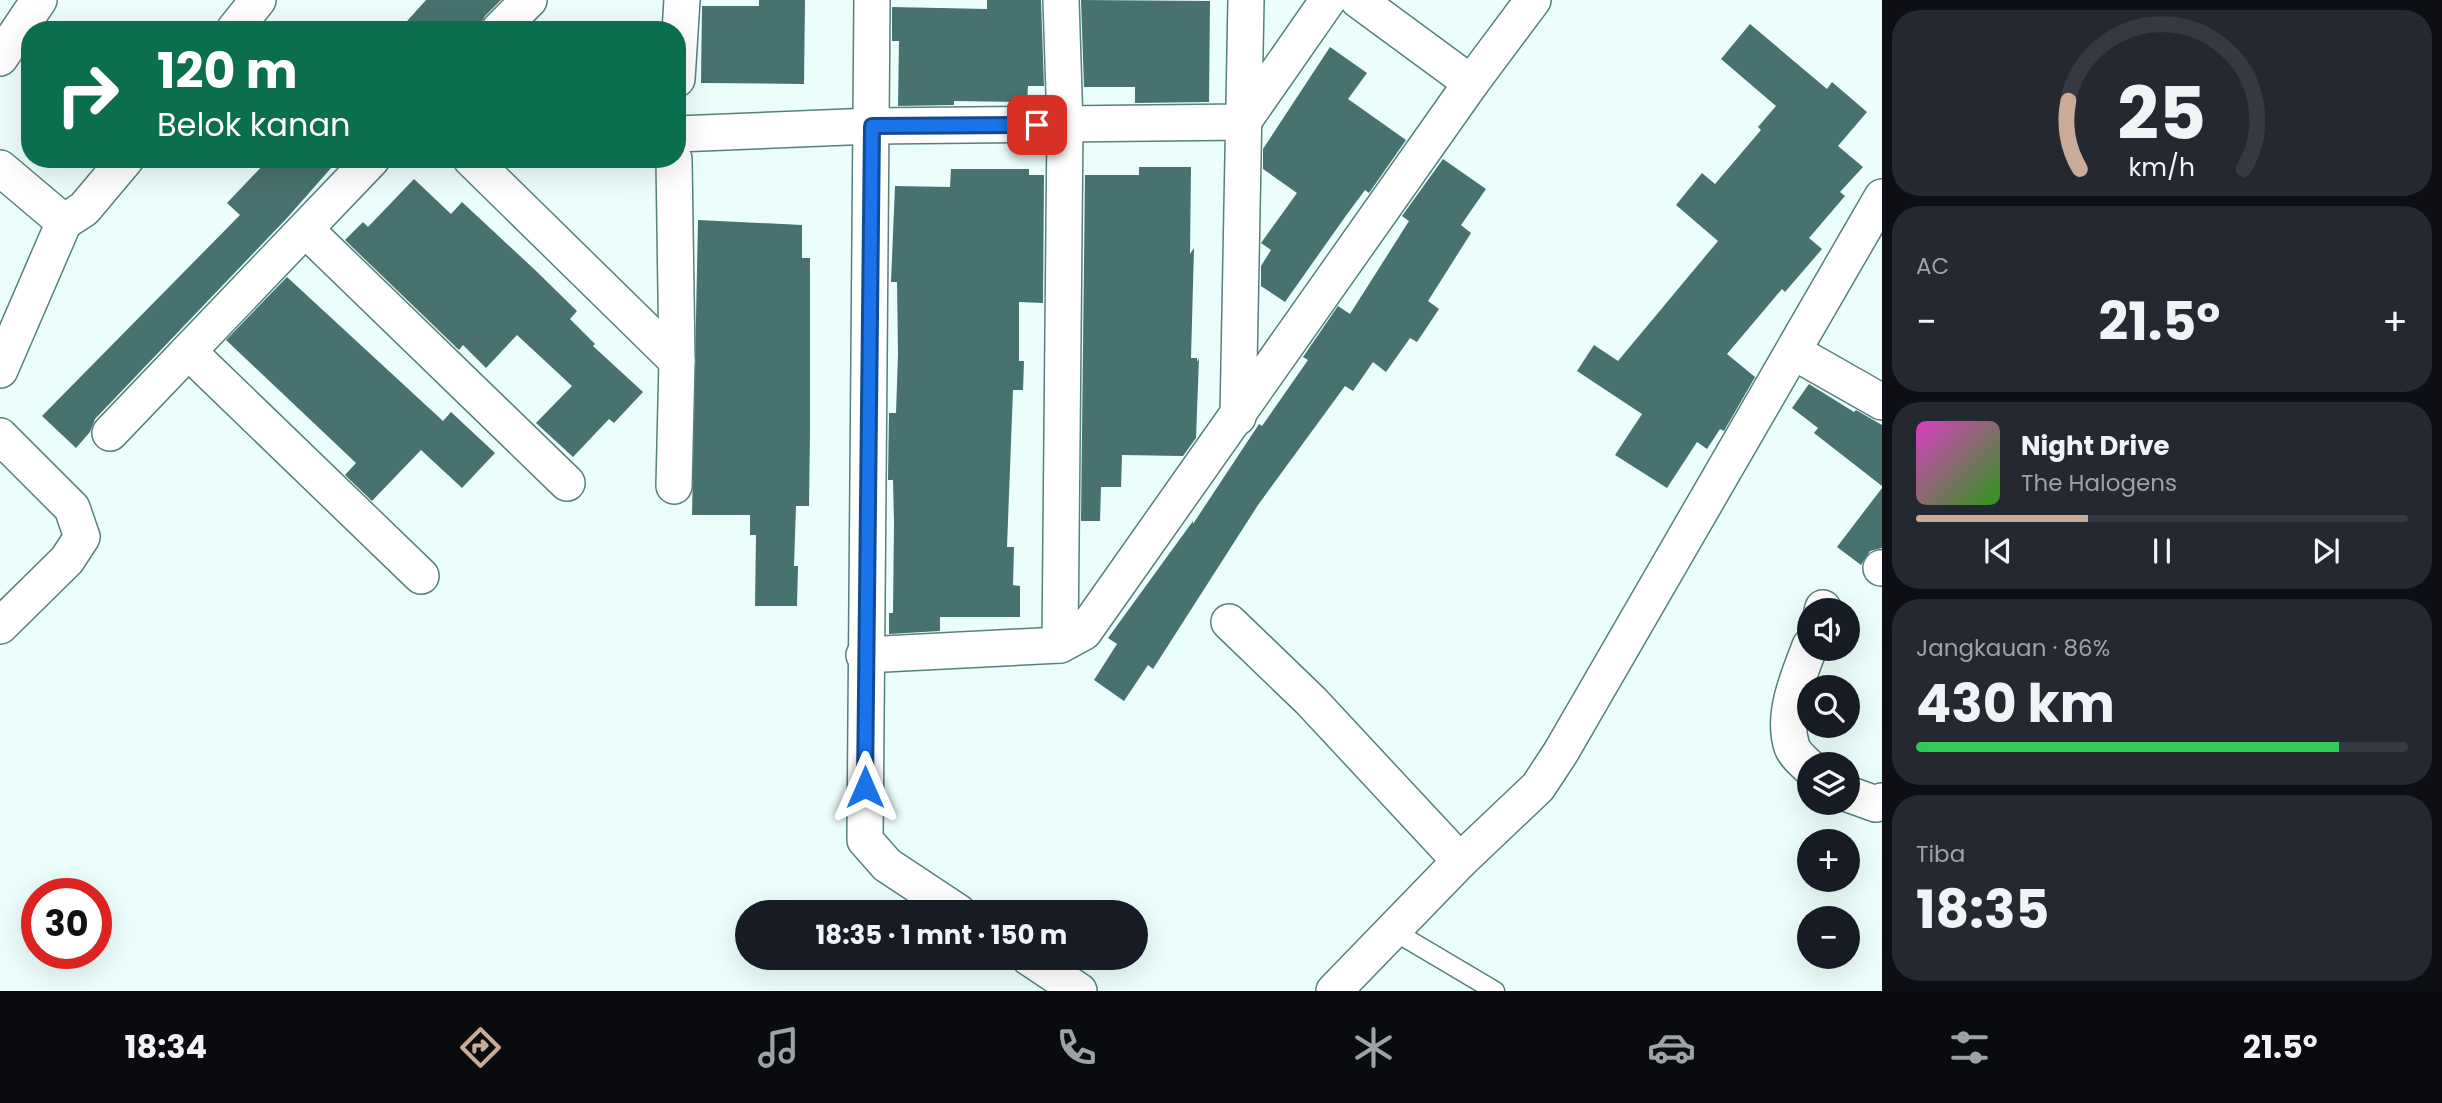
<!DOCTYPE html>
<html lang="id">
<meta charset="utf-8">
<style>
:root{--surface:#171b24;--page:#242831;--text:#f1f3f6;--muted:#9ea1a6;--line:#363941;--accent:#c9ab98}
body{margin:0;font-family:Poppins,sans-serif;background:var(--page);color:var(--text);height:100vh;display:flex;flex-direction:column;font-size:26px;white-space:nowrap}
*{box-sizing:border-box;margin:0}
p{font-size:23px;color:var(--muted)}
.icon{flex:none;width:38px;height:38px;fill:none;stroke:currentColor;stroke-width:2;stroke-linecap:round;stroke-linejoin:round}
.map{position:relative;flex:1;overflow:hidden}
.sheet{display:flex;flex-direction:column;gap:10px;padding:10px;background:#0d0f14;width:560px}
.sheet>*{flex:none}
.guide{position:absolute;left:21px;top:21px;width:665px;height:147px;border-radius:28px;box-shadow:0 7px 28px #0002;background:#0b6e4f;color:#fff;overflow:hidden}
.controls{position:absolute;left:1797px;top:598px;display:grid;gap:14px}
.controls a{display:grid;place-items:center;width:63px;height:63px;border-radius:50%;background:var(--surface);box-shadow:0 7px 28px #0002;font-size:35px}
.speed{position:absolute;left:21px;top:878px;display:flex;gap:14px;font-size:35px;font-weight:700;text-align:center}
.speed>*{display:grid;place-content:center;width:91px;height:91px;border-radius:50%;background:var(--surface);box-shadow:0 7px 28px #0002;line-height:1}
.speed .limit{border:10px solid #d22;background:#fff;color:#111}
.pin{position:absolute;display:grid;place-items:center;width:60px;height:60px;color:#fff;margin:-30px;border-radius:14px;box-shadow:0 4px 10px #0006}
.me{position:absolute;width:77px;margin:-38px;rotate:0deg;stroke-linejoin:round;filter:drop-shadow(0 0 5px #0008)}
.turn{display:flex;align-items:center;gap:24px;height:147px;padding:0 21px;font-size:32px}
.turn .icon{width:91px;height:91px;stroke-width:2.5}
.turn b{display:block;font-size:49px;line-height:60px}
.big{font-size:52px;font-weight:700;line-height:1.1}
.sheet .card{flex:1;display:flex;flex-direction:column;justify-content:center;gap:10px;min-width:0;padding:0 24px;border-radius:28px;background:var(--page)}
.sheet .dial{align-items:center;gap:0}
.dial svg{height:182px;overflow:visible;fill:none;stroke:var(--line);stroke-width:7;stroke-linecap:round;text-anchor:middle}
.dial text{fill:var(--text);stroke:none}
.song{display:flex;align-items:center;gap:21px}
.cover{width:84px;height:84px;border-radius:10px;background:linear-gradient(135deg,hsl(310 70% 55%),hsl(110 70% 35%))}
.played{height:7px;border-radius:4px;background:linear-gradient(90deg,var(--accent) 35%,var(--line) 35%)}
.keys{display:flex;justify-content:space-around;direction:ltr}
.heat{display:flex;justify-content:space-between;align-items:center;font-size:38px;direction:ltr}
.charge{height:10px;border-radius:5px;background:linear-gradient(90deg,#34c759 86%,var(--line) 0)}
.trip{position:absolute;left:735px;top:900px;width:413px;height:70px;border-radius:35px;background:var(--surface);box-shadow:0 7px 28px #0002;font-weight:700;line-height:70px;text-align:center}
.tabs{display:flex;height:112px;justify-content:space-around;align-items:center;background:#090b0e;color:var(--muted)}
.tabs .icon{width:49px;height:49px}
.tabs .current{color:var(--accent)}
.tabs b{font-size:32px;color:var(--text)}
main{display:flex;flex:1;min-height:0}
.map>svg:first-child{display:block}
</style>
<main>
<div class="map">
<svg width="1882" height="991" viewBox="0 0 1882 991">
<rect width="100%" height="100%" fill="#ecfefc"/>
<g fill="#48726f">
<polygon points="426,0 501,0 485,16 477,30 399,30"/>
<polygon points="759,0 805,0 804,84 701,83 702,6 759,6"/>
<polygon points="987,0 1041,0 1044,86 1028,86 1027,102 954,101 954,105 898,106 899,41 892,41 892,7 987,9"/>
<polygon points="1081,0 1210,1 1209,102 1135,103 1135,87 1084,87"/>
<polygon points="1750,24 1827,89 1832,82 1867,112 1838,146 1863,167 1840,192 1845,196 1809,238 1822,249 1785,292 1782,289 1727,354 1755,377 1724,431 1720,429 1707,449 1697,442 1667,488 1615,455 1642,414 1577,371 1594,345 1618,361 1718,241 1676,205 1702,173 1715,184 1761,130 1758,127 1776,106 1721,59"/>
<polygon points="1330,47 1367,73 1348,99 1406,140 1369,193 1365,190 1345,217 1285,302 1261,286 1261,266 1271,250 1261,243 1297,193 1263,169 1263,149"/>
<polygon points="269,159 339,159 287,218 95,419 90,432 76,448 42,416 240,215 227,203"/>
<polygon points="1443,159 1486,189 1461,225 1471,233 1428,301 1439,309 1417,342 1410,338 1386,372 1373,362 1353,391 1345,386 1258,505 1153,669 1148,665 1124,701 1094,680 1117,644 1108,638 1193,521 1193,524 1259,424 1262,426 1308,360 1303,357 1338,306 1350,314 1409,221 1402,216"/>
<polygon points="1139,167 1191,167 1190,254 1194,248 1191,358 1197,358 1197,362 1199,358 1196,438 1183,456 1122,455 1121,487 1101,487 1100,521 1081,521 1085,175 1139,175"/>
<polygon points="951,169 1029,169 1029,175 1044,175 1043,303 1019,302 1019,361 1024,361 1023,390 1013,390 1007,547 1014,547 1013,585 1020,586 1020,617 940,617 940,631 889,634 889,613 893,613 894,522 893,480 888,480 889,413 896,413 898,354 897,282 891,282 895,186 950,187"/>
<polygon points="414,179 451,214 462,202 534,269 577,311 570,319 595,344 593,346 643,392 614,423 609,419 573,457 536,423 572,386 517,335 486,368 463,345 459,350 345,240 363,222 368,227"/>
<polygon points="698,220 802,225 802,258 810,258 810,431 809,506 796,506 794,566 798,566 797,606 755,606 756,535 750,535 750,515 692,515"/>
<polygon points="287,277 443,421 451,412 495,453 462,488 421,450 372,501 345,475 356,463 226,340"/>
<polygon points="1809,384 1854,412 1856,410 1882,425 1882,486 1814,433 1818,428 1792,408"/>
<polygon points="1882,488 1882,548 1870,551 1861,565 1837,547"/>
</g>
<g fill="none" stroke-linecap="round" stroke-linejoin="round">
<defs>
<polyline id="service" points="1392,930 1495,991"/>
<g id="minor">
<polyline points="872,0 865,840 887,865 958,912"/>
<polyline points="1358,0 1471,83"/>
<polyline points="234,30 258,0"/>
<polyline points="499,30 529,0"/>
<polyline points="0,58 39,0"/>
<polyline points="677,79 682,0"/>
<polyline points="677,134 872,126 1243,122 1328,0"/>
<polyline points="471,159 677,361"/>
<polyline points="674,159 677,361 674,486"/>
<polyline points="0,168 64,222 0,370"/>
<polyline points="64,222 84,209 126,159"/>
<polyline points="307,231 567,483"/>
<polyline points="189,352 421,576"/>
<polyline points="1794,352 1882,402"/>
<polyline points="1238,417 1246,0"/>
<polyline points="110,433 372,159"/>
<polyline points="0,436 72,508 82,537 67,560 0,626"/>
<polyline points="1881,568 1882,568"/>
<polyline points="1822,611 1823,608"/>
<polyline points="1229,622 1311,701 1460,861"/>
<polyline points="1060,645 1065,125 1061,0"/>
<path d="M1810 646C1799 675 1781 715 1792 747 1795 755 1804 762 1810 768"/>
<polyline points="864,655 1060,645 1084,632 1471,83 1533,0"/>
<polyline points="1848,794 1876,804 1882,801"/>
<polyline points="1028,957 1079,991"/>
<polyline points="1334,991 1460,861 1538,787 1561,752 1882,197"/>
</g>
</defs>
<use href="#service" stroke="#55807c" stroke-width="21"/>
<use href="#minor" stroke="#55807c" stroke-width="38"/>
<use href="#service" stroke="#fff" stroke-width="18"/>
<use href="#minor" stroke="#fff" stroke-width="35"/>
</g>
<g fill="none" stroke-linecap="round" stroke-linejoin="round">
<defs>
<polyline id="route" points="865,787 872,126 1037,125"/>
</defs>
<use href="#route" stroke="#114b97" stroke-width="18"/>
<use href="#route" stroke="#1a73e8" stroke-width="12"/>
</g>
</svg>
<div class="controls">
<a><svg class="icon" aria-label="sound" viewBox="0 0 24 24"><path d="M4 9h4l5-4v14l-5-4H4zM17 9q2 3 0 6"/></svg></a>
<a><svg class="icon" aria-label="search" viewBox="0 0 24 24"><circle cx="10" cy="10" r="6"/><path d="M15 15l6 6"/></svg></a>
<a><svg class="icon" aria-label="layers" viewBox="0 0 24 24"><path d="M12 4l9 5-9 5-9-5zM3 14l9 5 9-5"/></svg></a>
<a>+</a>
<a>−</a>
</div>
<div class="speed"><div class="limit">30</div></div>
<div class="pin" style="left:1037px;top:125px;background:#d93025"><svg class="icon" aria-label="arrive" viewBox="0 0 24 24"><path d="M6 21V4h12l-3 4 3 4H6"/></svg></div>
<svg class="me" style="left:865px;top:787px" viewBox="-20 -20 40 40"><path d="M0-17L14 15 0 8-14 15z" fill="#1a73e8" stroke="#fff" stroke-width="4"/></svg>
<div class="trip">18:35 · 1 mnt · 150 m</div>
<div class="guide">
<div class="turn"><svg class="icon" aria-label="right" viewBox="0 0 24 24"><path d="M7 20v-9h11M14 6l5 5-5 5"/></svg><div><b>120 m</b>Belok kanan</div></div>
</div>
</div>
<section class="sheet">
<div class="card dial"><svg viewBox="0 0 100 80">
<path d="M14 69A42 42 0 1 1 86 69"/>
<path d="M14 69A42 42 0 0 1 9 39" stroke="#c9ab98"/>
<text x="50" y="56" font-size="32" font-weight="700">25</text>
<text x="50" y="72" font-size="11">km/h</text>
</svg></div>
<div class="card"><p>AC</p>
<div class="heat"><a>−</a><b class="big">21.5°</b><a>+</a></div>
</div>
<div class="card">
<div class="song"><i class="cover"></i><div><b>Night Drive</b><p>The Halogens</p></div></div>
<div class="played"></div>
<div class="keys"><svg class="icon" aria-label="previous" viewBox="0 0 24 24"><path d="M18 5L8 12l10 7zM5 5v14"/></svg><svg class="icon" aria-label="pause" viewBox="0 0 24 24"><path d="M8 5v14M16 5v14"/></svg><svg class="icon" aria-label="next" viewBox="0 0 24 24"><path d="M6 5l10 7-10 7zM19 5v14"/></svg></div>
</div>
<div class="card"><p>Jangkauan · 86%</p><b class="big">430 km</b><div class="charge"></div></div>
<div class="card"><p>Tiba</p><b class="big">18:35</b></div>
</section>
</main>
<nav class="tabs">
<b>18:34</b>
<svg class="icon current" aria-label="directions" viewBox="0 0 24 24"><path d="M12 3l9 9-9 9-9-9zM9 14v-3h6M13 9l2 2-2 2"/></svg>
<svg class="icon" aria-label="music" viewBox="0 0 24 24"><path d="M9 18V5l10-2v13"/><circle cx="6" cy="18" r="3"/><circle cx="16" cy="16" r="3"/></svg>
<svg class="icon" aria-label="phone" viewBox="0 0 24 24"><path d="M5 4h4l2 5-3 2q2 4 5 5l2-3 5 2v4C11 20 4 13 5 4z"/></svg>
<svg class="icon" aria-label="climate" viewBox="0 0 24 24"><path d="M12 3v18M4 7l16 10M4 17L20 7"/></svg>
<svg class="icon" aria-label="car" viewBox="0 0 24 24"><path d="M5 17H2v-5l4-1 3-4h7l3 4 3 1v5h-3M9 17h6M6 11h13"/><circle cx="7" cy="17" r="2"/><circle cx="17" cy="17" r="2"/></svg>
<svg class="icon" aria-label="filters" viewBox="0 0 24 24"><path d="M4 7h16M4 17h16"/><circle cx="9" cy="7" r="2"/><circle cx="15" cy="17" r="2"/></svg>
<b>21.5°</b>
</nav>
